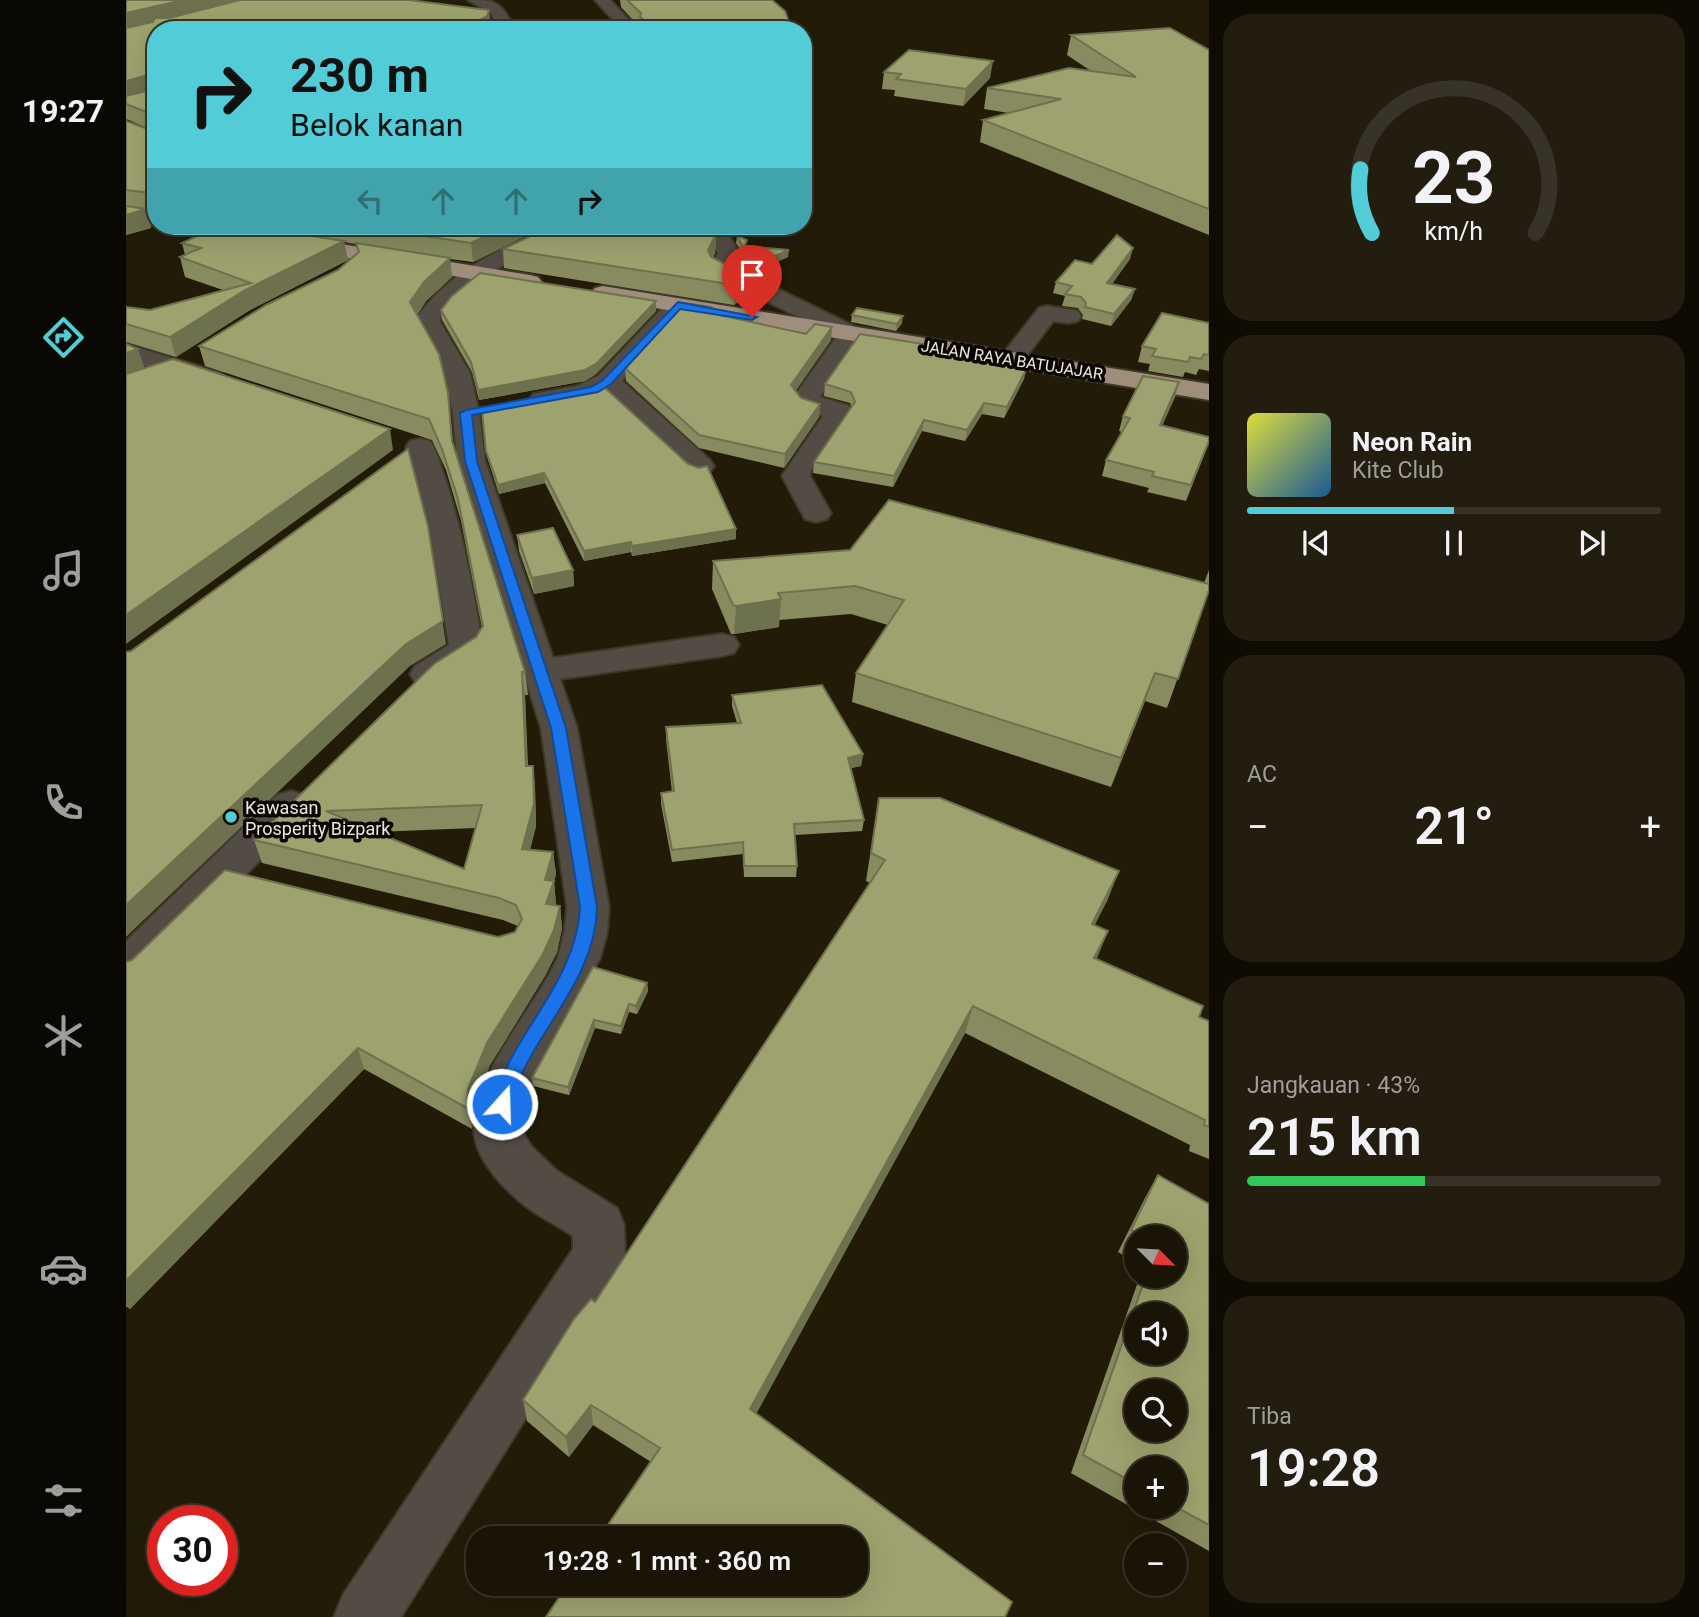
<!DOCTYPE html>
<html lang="id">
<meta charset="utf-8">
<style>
:root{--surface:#1a1406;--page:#231d10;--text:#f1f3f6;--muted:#9f9e9b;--line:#383328;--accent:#52ccd6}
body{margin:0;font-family:Roboto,sans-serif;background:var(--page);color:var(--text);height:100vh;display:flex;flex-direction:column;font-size:26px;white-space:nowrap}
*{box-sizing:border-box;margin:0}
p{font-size:23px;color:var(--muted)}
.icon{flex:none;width:38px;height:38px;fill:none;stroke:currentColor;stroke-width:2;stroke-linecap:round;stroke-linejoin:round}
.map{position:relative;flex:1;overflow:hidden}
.details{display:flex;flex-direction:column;gap:14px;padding:14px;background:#0e0b03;width:490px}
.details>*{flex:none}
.banner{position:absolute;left:21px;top:21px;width:665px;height:214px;border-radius:28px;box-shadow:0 7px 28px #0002,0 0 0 2px var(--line);background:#52ccd6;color:#111;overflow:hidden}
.needle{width:46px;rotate:114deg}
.fabs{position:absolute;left:998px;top:1225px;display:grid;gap:14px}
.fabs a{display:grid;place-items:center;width:63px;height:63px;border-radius:50%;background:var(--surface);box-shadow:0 7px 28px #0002,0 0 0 2px var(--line);font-size:35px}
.speed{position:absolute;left:21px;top:1505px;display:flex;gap:14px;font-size:35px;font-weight:700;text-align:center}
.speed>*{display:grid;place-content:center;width:91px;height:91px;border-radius:50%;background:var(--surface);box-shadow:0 7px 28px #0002,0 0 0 2px var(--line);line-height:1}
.speed .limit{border:10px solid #d22;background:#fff;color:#111}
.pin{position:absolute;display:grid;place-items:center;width:60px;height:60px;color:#fff;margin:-72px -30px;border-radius:50% 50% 50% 0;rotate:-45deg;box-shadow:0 0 7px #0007}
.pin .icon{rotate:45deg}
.me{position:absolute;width:77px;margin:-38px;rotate:20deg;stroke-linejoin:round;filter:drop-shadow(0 0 5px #0008)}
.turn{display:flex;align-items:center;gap:24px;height:147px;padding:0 28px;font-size:32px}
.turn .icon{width:91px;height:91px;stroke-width:2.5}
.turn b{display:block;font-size:49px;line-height:60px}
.lanes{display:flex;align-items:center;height:66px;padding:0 28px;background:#0003;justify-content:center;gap:35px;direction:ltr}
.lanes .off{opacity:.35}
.big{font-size:52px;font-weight:600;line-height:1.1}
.details .card{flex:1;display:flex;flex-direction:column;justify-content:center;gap:10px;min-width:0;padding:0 24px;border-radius:28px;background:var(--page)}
.details .dial{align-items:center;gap:0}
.dial svg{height:182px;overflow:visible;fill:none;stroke:var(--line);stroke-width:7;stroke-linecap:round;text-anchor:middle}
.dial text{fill:var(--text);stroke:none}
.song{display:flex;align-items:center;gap:21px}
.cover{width:84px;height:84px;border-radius:10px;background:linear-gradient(135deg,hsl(60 70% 55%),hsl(210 70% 35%))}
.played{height:7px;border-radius:4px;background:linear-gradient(90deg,var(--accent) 50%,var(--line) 50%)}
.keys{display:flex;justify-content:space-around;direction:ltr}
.heat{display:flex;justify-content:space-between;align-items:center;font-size:38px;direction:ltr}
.charge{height:10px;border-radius:5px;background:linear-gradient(90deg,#34c759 43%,var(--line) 0)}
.trip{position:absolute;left:340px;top:1526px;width:402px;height:70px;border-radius:28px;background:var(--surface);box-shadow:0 7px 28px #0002,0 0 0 2px var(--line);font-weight:600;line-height:70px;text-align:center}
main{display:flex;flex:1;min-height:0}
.menu{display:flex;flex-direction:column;width:126px;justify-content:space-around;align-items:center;background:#0a0802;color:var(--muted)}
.menu .icon{width:49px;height:49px}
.menu .on{color:var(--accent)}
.menu b{font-size:32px;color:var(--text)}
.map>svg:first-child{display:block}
</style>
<main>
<nav class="menu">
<b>19:27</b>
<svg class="icon on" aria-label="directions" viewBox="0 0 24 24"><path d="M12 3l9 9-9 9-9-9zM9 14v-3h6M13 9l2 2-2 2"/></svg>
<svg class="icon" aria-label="music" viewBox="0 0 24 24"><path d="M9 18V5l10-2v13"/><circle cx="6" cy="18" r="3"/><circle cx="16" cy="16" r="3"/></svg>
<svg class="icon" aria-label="phone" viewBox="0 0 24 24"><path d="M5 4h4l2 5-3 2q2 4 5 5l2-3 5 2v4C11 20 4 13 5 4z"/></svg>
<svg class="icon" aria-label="climate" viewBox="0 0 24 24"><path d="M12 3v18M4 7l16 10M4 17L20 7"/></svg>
<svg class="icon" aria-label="car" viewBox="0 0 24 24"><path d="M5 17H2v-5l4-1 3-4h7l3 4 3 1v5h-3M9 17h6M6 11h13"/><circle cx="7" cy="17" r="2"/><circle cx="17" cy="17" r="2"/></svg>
<svg class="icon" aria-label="filters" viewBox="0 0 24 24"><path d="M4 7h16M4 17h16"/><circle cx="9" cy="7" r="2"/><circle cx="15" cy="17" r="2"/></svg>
</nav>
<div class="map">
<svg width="1083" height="1617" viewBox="0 0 1083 1617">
<rect width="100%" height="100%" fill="#221b08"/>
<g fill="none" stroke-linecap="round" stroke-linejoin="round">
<defs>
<g id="minor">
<path d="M342 0C365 0 374 0 385 22L381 30H365L369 22 365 13Z"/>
<polygon points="469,0 484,0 513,30 496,30"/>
<polygon points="30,118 30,129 0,138 0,126"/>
<path d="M425 226H453L450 231C402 252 343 275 313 320L344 373 353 413 359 461 427 658 596 634 608 637 613 645 608 653 596 656 434 679 451 728 483 907 481 933 474 958 405 1085 398 1109 396 1131 405 1146 431 1171 491 1208 498 1225 499 1255 491 1273 275 1617H208L217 1595 447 1249V1236C428 1223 407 1214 390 1198 371 1181 350 1157 348 1131 343 1079 411 1005 431 959 437 942 440 925 441 907L415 728 331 461 327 413 318 373 289 320C322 272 373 249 425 226Z"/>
<polygon points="574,226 596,226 614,253 607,267 734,329 737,334 694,397 723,406 726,412 685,471 684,476 705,513 701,519 690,522 679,519 656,476 697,416 675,409 667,398 711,336 587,275 584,270 592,253"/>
<path d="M552 298 560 300 564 305 496 381 584 460 588 466 584 472 574 475 564 472 478 393C459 403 428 411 407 406L403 400 407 394 451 386 472 376 544 300Z"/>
<polygon points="921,306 952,311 955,316 952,321 943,323 927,321 894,365 885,368 876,365 872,360 876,355 913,308"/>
<polygon points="0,344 95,373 99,378 95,383 86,386 0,360"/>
<path d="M294 439 304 441 308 447C333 512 346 580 357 649 344 668 311 688 289 682L284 674 289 666 323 645 302 521 280 447 284 441Z"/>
<polygon points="165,791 179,795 184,805 179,815 15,980 0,985 0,941 151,795"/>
</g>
<g id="highway">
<polygon points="0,209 30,214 30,226 33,226 30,226 0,221"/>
<polygon points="56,226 105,226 404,275 412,277 416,282 412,287 404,289 67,232 59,231"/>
<polygon points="477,286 1083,384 1083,400 469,298 465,293 469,288"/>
</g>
</defs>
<use href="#minor" stroke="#3e3826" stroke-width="4"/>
<use href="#highway" stroke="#3e3826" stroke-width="4"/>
<use href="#minor" fill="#534c45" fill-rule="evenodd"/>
<use href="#highway" fill="#a08e7c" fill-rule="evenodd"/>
</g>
<g fill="#878b5f" fill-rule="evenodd">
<polygon points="0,0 365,25 363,30 30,30 30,215 29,211 20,210 25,228 0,235 0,121 27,131 27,130 0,119"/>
<polygon points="494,0 646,0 666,30 514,30 514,28 495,7"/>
<polygon points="945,35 1083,50 1083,235 854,142 857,120 883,113 858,109 861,88 965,71 941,55"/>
<polygon points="758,72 864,78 837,106 768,96 769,90 756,89"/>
<path d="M133 226H420L347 262 324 259 326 277 300 301 291 315 322 393 327 445 399 672 402 695H399L402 766H407L409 788 410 826 404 849 427 852 430 874 428 881 430 905 434 906 436 928 431 952 419 976 364 1065 347 1110 346 1129 238 1069 4 1309 0 1306V962L372 937 389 932 392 926 377 920 136 863 128 840 350 637 356 628 335 521 320 470 306 440 79 366 73 346 212 270 232 253 230 244 218 242 222 260 124 310 50 357 0 342V307L24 310 97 290 59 277 54 257 59 255 56 243 133 228ZM349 828 338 869 249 832Z"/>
<polygon points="590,234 589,253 587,258 623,276 622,295 608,305 378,268 377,249"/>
<polygon points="611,236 621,246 662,257 625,273 611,266 611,259 615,251 610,243"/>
<polygon points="1004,259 986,284 1009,289 1005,300 985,326 956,319 957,315 952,308 936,306 939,296 927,293 930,282 966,264"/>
<polygon points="530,301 530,311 470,374 459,381 353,400 346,372 316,320 315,310"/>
<polygon points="585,307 585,313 705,340 670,390 675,398 694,404 693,417 658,468 573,448 500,381 499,368"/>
<polygon points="726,315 776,323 770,331 725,322"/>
<polygon points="1083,323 1083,371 1073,369 1070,375 1059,372 1057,377 1022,371 1024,364 1012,362 1016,346"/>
<polygon points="810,350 898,379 878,418 856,414 839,441 796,431 767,487 687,473 688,462 726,408 724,403 698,396 699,384"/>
<polygon points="1053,382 1049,397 1036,426 1083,442 1060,501 1021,492 1023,488 976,476 980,460 996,432 993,431 997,416"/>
<polygon points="356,411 610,539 506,556 505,552 458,561 419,483 373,494 362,460"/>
<polygon points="391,535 447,570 448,586 408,594 393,551"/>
<polygon points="587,561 1078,583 1083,570 1083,590 1041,708 1019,701 985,787 726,702 730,673 762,625 725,614 653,620 653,627 608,634 605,634 586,589"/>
<polygon points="606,695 737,754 735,766 725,768 738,820 736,831 669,835 671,866 670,877 618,877 617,854 546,862 535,804 535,793 546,792 540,739 540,727 611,723 606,706"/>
<polygon points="753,798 982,899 968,925 970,959 1073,1017 1083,1021 1083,1159 1063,1151 1064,1145 839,1033 630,1413 525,1462 467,1425 443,1457 401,1421 397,1400 469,1302 744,883 740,881"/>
<polygon points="467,967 521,983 522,991 511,1014 503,1012 495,1034 469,1028 443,1095 407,1086 406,1078"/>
<path d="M1032 1175 1083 1204V1551L945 1473 1014 1276H1048V1237H1010V1263L992 1252 1019 1198ZM1010 1468H1048V1507H1010Z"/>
</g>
<g fill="#6e714d">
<polygon points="57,0 120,0 0,29 0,13"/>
<polygon points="363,10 365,25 363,30 336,30"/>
<polygon points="867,61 864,78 837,106 840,89"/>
<polygon points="25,74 29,90 0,99 0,81"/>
<polygon points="20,209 25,228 0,235 0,215"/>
<polygon points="381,226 420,226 347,262 345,243"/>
<polygon points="590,234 589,253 582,269 582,250"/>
<polygon points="218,241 222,260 124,310 50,357 44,337 119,290"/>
<polygon points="1007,248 1004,259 978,294 981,283"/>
<polygon points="663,250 662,257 625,273 626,266"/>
<polygon points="324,258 326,277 300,301 287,321 284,302 298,282"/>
<polygon points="623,276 622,295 608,305 609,285"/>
<polygon points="1009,289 1005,300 985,326 988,314"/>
<polygon points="530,301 530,311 470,374 459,381 353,400 352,390"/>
<polygon points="777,316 776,323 770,331 771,324"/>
<polygon points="706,327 705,340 664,398 665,385"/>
<polygon points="12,349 19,369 0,376 0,353"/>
<polygon points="901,368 898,379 878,418 881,407"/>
<polygon points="1053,382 1049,397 1029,440 1034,425"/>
<polygon points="858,403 856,414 839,441 841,430"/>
<polygon points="694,404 693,417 658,468 659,454"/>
<polygon points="798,420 796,431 767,487 768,476"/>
<polygon points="264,429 267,450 0,644 0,615"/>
<polygon points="1083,441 1079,452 1060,501 1065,485"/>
<polygon points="418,473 419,483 373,494 372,485"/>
<polygon points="302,526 320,644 284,666 0,937 0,905"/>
<polygon points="610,529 610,539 506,556 506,546"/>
<polygon points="505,542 505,552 458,561 458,551"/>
<polygon points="447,570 448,586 408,594 406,578"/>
<polygon points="655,599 653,627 608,634 610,606"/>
<polygon points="396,672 399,695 402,789 400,766"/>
<polygon points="1029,673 1019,701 985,787 995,758"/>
<polygon points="737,754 735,766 721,769 722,758"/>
<polygon points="407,766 409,788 410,826 399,871 396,849"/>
<polygon points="427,852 430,874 427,885 428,881 430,904 422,926 420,904 419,880"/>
<polygon points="993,871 982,899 955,952 966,924"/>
<polygon points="434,906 436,928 431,952 419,976 364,1065 347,1110 346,1129 341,1108 342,1089 361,1043"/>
<polygon points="982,931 971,958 958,986 968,958"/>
<polygon points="521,983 522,991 511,1014 510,1006"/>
<polygon points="503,1004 503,1012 495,1034 495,1026"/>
<polygon points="847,1006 839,1033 622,1429 624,1409"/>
<polygon points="468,1020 469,1028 443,1095 442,1087"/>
<polygon points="232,1048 238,1069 4,1309 0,1304 0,1281"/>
<polygon points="465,1405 467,1425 443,1457 440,1437"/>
</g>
<g fill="#9da26e" stroke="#6e714d" stroke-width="2" fill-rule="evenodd">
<polygon points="0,0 57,0 0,13"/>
<polygon points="114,0 283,0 363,10 361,16 336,30 30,30 30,207 27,207 25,193 0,190 0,121 27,131 28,115 0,104 0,96 28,89 28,77 25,74 0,81 0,28 27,22 29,18 43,18"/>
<polygon points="501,0 646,0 659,11 666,30 534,30 514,17 515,13"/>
<polygon points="1044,28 1083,50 1083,209 857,120 935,99 861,88 943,68 1010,77 945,35"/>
<polygon points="783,50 867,61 840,89 770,79 775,74 758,72"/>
<polygon points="0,206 20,209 0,215"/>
<polygon points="93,226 122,226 218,241 119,290 44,337 0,324 0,307 24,310 125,283 54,257 75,248 56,243"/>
<polygon points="232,226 381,226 345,243"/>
<polygon points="426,226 584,226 590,234 582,250 585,257 623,276 609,285 377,249"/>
<polygon points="991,235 1007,248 981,283 1009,289 988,314 959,307 960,303 955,297 939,294 946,286 930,282 949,260 966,264"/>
<polygon points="611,236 621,240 619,246 663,250 626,266 611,259 617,247"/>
<path d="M230 243 324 258 298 282 284 302 313 354 322 393 326 441 399 672H396L400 766H407L408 804 396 849 427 852 419 880 428 881 420 904 434 906 428 930 417 954 361 1043 342 1089 341 1108 232 1048 0 1281V962L6 960 99 870 372 937 389 932 396 919 390 905 373 898 128 840 308 664 350 637 357 626 332 499 316 449 303 419 73 346 140 305 212 270 233 252ZM356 805 338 869 200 811Z"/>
<polygon points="354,273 530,301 470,364 459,370 352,390 345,362 315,310 326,296"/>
<polygon points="558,303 585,307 579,312 680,334 689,324 706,327 665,385 675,398 694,404 659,454 573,435 499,368"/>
<polygon points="731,308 777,316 771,324 726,315"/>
<polygon points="1036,313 1083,323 1083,355 1078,354 1075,359 1064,357 1062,362 1026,356 1030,349 1016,346"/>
<polygon points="734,334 810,346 809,349 901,368 881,407 858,403 841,430 798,420 768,476 688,462 729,402 725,392 699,384"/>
<polygon points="0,344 12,349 0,353"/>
<polygon points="47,359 264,429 0,615 0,374"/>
<polygon points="1017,376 1053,382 1034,425 1083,437 1083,441 1065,485 1026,476 1028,472 980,460 1004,418 997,416"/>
<polygon points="478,387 562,464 573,468 581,466 610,529 506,546 505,542 458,551 418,473 372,485 360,451 356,411"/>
<polygon points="282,449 302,526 317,621 280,644 0,905 0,652 5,651"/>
<polygon points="763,500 1083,584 1083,590 1052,679 1029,673 995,758 730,673 778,600 729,586 652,593 655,599 610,606 607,605 587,561 724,550"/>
<polygon points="427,528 447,570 406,578 391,535"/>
<polygon points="696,685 737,754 722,758 738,820 668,824 671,866 618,866 617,842 546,850 535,793 548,791 540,727 615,723 606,695"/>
<polygon points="753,798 814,798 993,871 966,924 982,931 968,958 1077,1006 1073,1017 1083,1021 1083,1127 1078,1125 1079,1120 847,1006 624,1409 886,1602 879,1617 420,1617 442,1584 730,1584 730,1538 473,1538 534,1448 465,1405 440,1437 397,1400 448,1319 465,1299 469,1302 759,860 745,853"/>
<polygon points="467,967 521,983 510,1006 503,1004 495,1026 468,1020 442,1087 406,1078"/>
<path d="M1032 1175 1083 1204V1525L1048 1506V1468H1010V1484L957 1455 1020 1276H1048V1237H1017L1005 1230ZM1010 1314H1048V1353H1010ZM1010 1391H1048V1430H1010Z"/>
</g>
<path fill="#1a73e8" stroke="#114b97" stroke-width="2" d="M552 302 631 317 626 320 554 309 485 384 472 392 346 415 351 461 440 728 471 907C470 976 416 1024 391 1084 388 1092 387 1101 383 1110L376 1112 369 1110 366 1104C385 1034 451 982 454 907L425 728 339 461 334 413 340 410 465 387 477 380Z"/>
<circle fill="#52ccd6" stroke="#090602" stroke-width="2.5" cx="105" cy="817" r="7"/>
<g text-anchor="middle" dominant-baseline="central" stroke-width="7" stroke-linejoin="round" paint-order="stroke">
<g font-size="16" fill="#ece7db" stroke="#090602">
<text transform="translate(886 360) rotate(9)">JALAN RAYA BATUJAJAR</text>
</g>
<g font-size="18" fill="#ece7db" stroke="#090602" text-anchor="start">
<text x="119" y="807">Kawasan<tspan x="119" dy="21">Prosperity Bizpark</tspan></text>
</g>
</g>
</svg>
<div class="fabs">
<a><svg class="needle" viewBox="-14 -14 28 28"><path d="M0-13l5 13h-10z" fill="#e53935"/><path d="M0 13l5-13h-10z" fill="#9f9e9b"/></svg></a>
<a><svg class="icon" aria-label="sound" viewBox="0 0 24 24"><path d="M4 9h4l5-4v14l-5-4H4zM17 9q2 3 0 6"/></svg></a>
<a><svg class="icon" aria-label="search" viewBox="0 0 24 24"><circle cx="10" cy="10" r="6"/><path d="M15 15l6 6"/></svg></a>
<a>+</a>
<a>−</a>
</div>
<div class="speed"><div class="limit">30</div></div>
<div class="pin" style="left:626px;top:317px;background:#d93025"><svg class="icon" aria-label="arrive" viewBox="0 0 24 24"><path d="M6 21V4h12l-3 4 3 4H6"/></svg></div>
<svg class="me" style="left:376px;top:1104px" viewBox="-20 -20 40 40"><circle r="17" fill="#1a73e8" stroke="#fff" stroke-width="3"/><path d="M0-11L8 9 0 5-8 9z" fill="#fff"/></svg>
<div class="trip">19:28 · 1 mnt · 360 m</div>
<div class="banner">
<div class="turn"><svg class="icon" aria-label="right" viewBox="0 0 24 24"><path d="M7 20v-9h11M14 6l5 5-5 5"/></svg><div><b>230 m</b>Belok kanan</div></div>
<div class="lanes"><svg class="icon off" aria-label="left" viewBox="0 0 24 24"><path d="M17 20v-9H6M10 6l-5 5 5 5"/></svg><svg class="icon off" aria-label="ahead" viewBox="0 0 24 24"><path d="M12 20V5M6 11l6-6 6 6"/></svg><svg class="icon off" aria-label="ahead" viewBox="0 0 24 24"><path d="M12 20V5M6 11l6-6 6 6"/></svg><svg class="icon" aria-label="right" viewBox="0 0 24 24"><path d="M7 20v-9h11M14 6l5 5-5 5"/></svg></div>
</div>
</div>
<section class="details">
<div class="card dial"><svg viewBox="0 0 100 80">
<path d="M14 69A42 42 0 1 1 86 69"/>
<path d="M14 69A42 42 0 0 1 9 41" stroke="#52ccd6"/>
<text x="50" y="56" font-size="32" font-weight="700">23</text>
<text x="50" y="72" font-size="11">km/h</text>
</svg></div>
<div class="card">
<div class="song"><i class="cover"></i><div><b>Neon Rain</b><p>Kite Club</p></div></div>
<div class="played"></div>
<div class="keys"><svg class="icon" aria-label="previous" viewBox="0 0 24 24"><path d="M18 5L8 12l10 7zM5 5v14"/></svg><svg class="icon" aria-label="pause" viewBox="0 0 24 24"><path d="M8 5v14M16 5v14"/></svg><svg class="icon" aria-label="next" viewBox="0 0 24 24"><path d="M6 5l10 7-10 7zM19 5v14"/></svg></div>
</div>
<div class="card"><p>AC</p>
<div class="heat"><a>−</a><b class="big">21°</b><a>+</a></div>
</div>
<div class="card"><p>Jangkauan · 43%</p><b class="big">215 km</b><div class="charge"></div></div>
<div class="card"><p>Tiba</p><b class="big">19:28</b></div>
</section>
</main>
